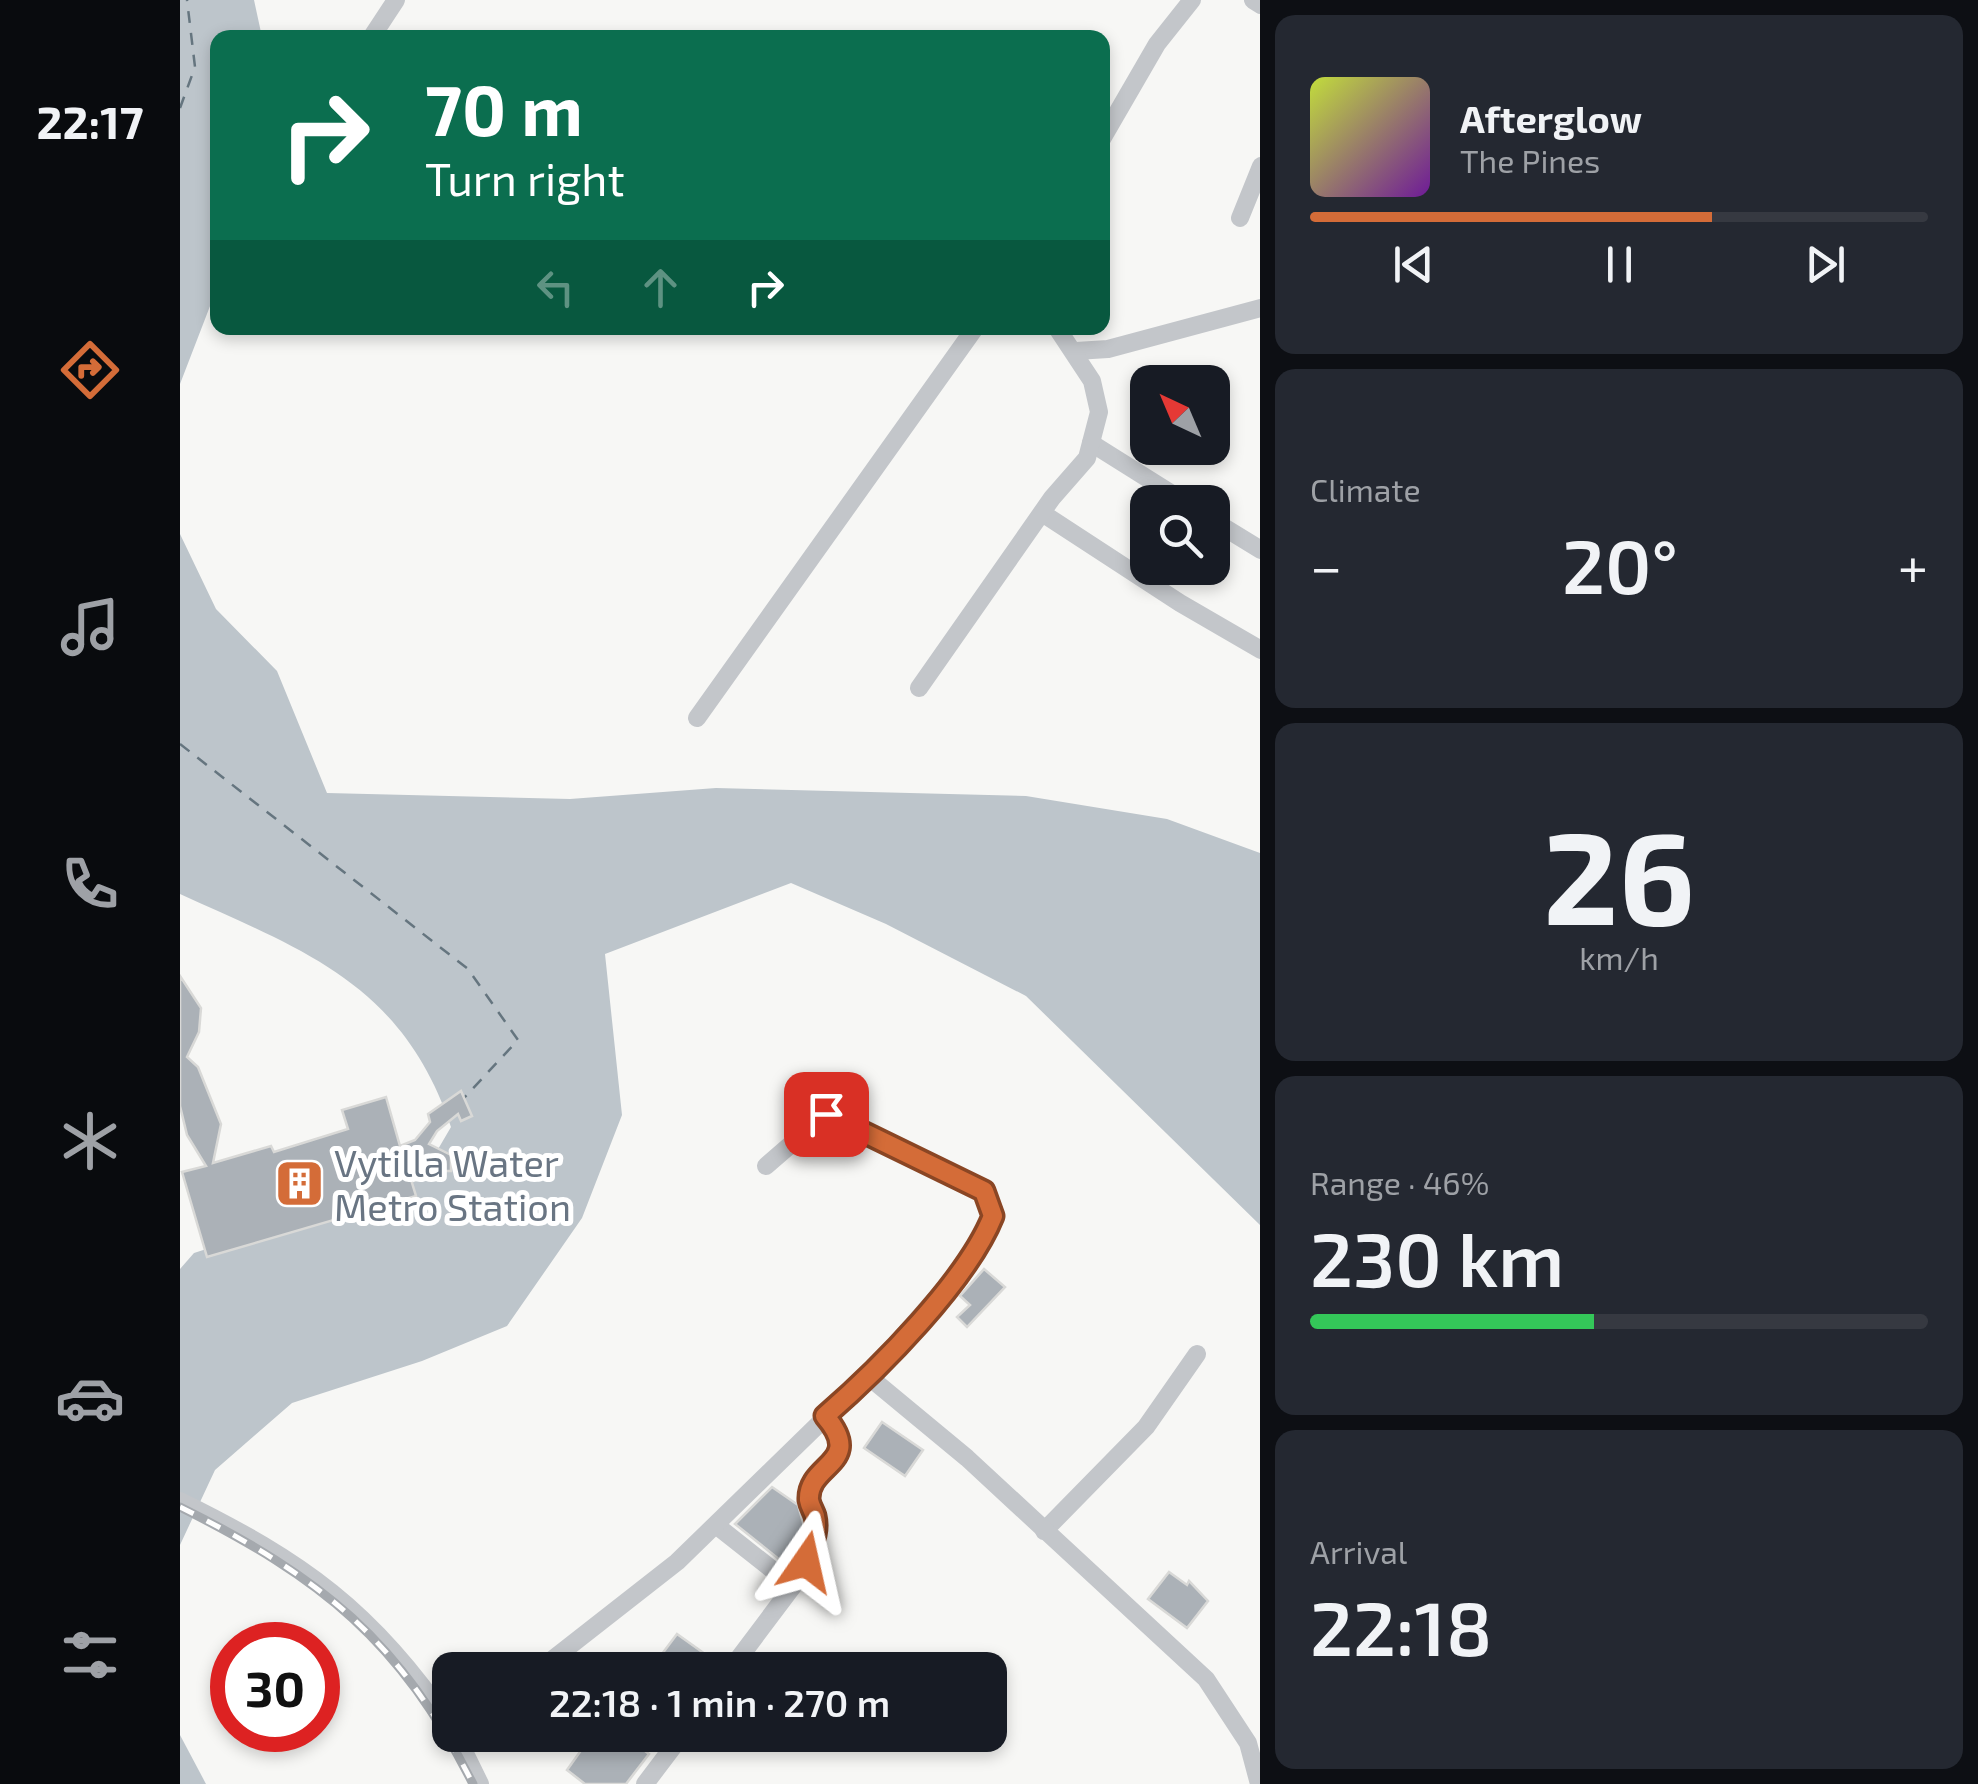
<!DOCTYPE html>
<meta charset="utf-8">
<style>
:root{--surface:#171b24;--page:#242831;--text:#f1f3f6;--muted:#9ea1a6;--line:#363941;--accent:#d46c38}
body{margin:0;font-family:"Exo 2",sans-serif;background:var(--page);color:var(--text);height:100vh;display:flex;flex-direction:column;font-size:38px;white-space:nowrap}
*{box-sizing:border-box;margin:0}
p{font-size:32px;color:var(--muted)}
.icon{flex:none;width:55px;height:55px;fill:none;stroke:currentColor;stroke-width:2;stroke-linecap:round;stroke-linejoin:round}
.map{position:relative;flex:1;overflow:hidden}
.sheet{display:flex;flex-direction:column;gap:15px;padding:15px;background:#0d0f14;width:718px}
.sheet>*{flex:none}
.guide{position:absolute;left:30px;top:30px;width:900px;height:305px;border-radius:20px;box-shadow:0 5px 15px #0003;background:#0b6e4f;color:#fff;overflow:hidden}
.needle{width:65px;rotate:316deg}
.buttons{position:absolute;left:950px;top:365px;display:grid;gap:20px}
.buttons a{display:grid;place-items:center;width:100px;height:100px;border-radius:20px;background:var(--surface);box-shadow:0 5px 15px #0003;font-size:50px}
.speed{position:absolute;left:30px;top:1622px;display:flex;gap:20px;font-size:50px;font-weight:700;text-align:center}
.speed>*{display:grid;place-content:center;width:130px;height:130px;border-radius:50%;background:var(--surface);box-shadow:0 5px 15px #0003;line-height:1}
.speed .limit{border:15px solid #d22;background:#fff;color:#111}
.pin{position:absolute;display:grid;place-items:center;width:85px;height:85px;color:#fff;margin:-42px;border-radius:20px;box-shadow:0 5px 15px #0006}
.me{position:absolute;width:110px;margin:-55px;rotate:11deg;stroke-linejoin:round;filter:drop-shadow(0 0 8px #0008)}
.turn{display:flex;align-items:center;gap:35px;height:210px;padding:0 50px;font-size:45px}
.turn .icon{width:130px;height:130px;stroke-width:2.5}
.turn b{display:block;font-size:70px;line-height:85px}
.lanes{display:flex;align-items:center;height:95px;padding:0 50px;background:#0003;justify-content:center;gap:50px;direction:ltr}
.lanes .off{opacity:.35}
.big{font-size:75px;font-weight:600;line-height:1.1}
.sheet .widget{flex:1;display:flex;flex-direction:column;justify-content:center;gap:15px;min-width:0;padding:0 35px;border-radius:20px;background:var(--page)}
.sheet .dial{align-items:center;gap:0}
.dial b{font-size:130px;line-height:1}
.song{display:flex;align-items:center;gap:30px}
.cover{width:120px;height:120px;border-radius:15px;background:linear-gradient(135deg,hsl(70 70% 55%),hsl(280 70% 35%))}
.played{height:10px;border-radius:5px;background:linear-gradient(90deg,var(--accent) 65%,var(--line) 65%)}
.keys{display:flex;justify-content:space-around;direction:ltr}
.heat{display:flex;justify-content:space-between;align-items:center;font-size:55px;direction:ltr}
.charge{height:15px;border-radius:8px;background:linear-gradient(90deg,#34c759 46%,var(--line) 0)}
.trip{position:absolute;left:252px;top:1652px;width:575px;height:100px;border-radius:20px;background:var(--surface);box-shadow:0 5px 15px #0003;font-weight:600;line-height:100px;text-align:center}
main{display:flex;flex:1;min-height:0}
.tab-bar{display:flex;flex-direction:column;width:180px;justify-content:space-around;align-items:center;background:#090b0e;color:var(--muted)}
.tab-bar .icon{width:70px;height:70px}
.tab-bar .current{color:var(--accent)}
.tab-bar b{font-size:45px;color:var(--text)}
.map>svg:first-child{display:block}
</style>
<main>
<nav class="tab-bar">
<b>22:17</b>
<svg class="icon current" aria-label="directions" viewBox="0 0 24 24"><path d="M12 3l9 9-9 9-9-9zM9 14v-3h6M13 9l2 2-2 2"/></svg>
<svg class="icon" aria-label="music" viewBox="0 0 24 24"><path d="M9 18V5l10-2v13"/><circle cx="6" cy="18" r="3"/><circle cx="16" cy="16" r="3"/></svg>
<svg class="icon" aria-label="phone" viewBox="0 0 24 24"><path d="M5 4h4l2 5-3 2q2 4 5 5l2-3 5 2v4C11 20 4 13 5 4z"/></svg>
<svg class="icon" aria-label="climate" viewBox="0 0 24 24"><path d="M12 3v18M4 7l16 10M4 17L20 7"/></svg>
<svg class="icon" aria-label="car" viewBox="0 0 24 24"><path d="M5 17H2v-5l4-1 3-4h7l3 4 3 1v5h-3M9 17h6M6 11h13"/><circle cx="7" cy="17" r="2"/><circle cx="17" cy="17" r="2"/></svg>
<svg class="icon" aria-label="filters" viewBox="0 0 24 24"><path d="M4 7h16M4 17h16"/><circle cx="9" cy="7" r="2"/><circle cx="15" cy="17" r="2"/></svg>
</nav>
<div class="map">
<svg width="1081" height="1784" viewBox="0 0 1081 1784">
<rect width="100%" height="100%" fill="#f7f7f5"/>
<g fill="#bdc5cb">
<polygon points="0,0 74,0 82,37 38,38 37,288 0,384"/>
<path d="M0 534 36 609 97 671 147 793 390 799 536 788 846 796 987 819 1080 853V1225L846 996 706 924 611 883 425 954 442 1115 402 1218 327 1326 242 1361 112 1403 35 1470 0 1545V1269L14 1253 240 1180 271 1127C223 984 125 951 0 894Z"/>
<polygon points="0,1735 26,1784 0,1784"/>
</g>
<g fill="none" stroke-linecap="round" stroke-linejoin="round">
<g stroke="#65757f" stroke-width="2.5" stroke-dasharray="12 10" stroke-linecap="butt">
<polyline points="0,108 15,67 7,0"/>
<polyline points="0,744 288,969 338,1040 284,1098"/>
</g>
</g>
<g fill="#abb1b7" stroke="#d9d9d7" stroke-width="2.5">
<polygon points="0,976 21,1008 19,1032 7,1057 18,1067 41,1124 33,1163 91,1146 94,1152 168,1129 162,1110 206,1097 220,1146 235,1140 250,1122 248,1114 281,1091 292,1116 281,1121 278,1114 257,1131 249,1144 271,1155 271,1171 255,1171 257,1162 243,1156 225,1160 236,1196 27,1257 2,1172 26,1166 7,1135 0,1106"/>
<polygon points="804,1269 825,1287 787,1327 777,1317 790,1305 780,1296"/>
<polygon points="702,1422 743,1450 725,1476 684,1448"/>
<polygon points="592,1487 618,1505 624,1526 600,1560 555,1524"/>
<polygon points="989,1572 1007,1585 1009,1581 1028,1601 1007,1628 968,1599"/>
<polygon points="497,1634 539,1664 538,1670 470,1670"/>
<polygon points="412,1735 444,1735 469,1754 446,1784 405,1784 387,1770"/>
</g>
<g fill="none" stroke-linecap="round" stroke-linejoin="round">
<g stroke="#c3c6ca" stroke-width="18">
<polyline points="1073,0 1081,5"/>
<polyline points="191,38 216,0"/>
<polyline points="922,139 977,44 1012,0"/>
<polyline points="1060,218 1081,166"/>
<polyline points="896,351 928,349 1081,308"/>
<polyline points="911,443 1005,502"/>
<polyline points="862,513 1000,603 1081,650"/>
<polyline points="1032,520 1081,550"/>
<polyline points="739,688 872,498 907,458 919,412 912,381 877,328"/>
<polyline points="517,718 795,328"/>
<polyline points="586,1166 646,1114 804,1191 813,1216 799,1249 688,1376"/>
<path d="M0 1501C122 1561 193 1611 270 1725"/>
<polyline points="537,1526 613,1586 550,1670"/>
<polyline points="864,1531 966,1427 1017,1354"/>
<path d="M613 1586C622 1571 637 1545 637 1528 637 1517 629 1507 630 1497 633 1460 684 1462 645 1416"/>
<polyline points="359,1670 497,1562 688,1376 787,1458 1026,1679 1068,1743 1079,1784"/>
<polyline points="276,1735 300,1784"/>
<polyline points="465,1784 502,1735"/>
</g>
<defs>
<path id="rail" d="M0 1507C142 1578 220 1640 293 1784"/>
</defs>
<use href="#rail" stroke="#a5a9ae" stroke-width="9"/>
<use href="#rail" stroke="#fff" stroke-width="5" stroke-dasharray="15" stroke-linecap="butt"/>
</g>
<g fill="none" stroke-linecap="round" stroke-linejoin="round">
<defs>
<path id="route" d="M626 1562C631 1546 639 1533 635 1516 633 1510 630 1506 629 1500 627 1463 686 1464 645 1416 699 1369 787 1281 813 1216L804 1191 646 1114"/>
</defs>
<use href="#route" stroke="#8a4624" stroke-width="25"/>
<use href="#route" stroke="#d46c38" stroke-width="18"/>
</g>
<defs>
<symbol id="building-square" viewBox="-11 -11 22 22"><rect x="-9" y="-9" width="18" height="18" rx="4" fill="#d46c38" stroke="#fff"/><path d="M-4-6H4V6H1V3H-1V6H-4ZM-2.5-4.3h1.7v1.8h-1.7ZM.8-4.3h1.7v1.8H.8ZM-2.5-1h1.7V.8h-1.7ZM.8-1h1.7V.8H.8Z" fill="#fff"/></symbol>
</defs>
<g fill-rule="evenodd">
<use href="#building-square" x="92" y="1156" width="55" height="55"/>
</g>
<g text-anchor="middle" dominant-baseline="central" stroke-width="10" stroke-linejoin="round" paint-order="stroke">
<g font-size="38" fill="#697583" stroke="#fff" text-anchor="start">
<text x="154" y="1162">Vytilla Water<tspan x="154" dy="44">Metro Station</tspan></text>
</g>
</g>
</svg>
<div class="buttons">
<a><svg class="needle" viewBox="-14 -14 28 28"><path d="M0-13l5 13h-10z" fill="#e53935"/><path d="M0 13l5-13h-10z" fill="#9ea1a6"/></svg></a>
<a><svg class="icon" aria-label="search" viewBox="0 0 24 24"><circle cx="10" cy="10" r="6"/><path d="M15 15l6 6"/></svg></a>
</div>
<div class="speed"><div class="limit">30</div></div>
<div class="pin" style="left:646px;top:1114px;background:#d93025"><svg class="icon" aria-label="arrive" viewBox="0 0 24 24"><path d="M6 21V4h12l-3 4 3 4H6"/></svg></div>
<svg class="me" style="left:626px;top:1562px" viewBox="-20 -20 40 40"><path d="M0-17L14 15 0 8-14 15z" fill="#d46c38" stroke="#fff" stroke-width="4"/></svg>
<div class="trip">22:18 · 1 min · 270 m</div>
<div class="guide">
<div class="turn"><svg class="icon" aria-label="right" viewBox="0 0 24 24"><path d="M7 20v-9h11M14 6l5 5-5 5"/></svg><div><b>70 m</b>Turn right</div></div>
<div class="lanes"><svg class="icon off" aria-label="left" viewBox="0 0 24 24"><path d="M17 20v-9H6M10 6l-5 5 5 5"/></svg><svg class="icon off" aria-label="ahead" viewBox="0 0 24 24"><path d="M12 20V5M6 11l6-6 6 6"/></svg><svg class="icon" aria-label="right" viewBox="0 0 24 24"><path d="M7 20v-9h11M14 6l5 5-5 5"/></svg></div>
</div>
</div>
<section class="sheet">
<div class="widget">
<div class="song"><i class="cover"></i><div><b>Afterglow</b><p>The Pines</p></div></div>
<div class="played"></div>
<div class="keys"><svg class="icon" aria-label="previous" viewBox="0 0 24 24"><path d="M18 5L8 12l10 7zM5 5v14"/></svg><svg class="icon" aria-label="pause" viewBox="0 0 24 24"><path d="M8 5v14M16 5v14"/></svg><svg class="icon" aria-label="next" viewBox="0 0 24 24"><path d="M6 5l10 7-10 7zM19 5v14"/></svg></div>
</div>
<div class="widget"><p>Climate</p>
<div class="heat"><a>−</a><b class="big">20°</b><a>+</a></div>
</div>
<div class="widget dial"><b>26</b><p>km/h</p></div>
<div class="widget"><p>Range · 46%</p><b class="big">230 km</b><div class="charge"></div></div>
<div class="widget"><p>Arrival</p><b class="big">22:18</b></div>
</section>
</main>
